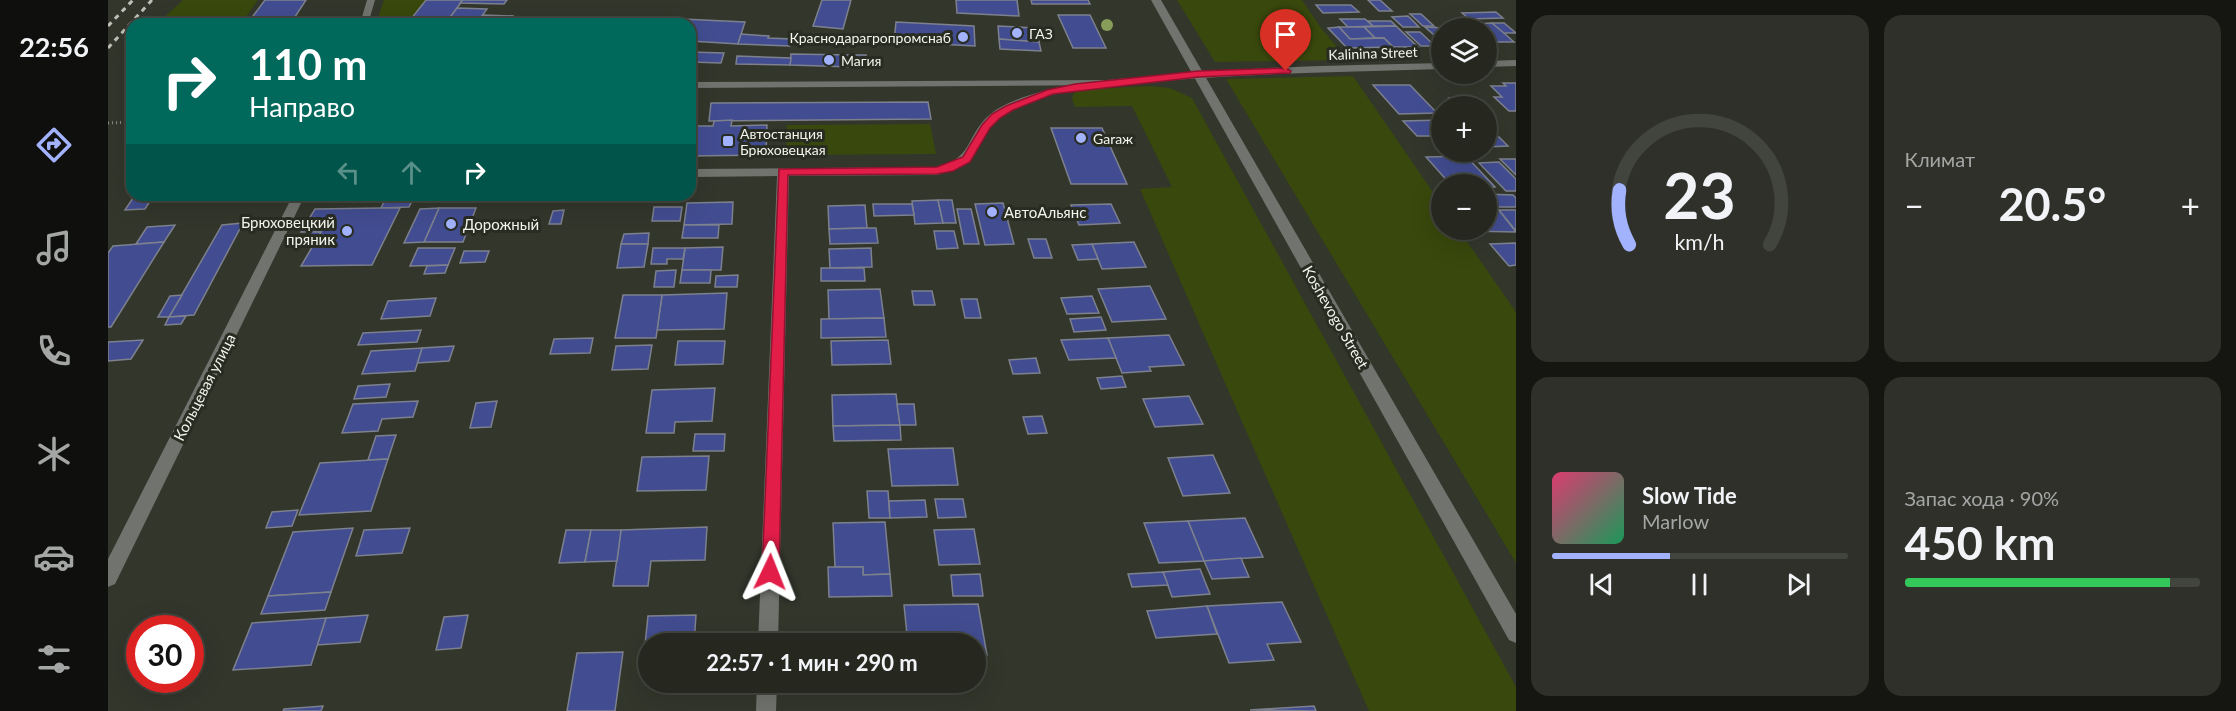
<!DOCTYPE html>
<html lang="ru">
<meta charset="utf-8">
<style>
:root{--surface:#262820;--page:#2e3029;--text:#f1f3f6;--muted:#a4a6a5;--line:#42443e;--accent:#a2b2fd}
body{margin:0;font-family:Lato,sans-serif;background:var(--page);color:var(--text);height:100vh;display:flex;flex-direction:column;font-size:22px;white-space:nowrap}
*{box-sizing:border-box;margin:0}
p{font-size:20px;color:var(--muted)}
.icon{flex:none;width:33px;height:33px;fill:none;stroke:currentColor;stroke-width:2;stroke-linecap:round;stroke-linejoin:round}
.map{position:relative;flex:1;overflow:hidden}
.panel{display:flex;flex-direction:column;gap:15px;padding:15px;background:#151612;width:720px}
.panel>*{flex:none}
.guide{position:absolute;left:18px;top:18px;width:570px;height:183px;border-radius:18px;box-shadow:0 6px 24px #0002,0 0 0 2px var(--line);background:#00695c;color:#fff;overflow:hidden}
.buttons{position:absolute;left:1323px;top:18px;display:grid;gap:12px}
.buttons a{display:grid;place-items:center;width:66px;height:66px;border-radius:50%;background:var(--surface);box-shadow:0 6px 24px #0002,0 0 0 2px var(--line);font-size:30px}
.speed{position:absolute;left:18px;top:615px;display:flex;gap:12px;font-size:30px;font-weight:700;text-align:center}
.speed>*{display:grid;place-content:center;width:78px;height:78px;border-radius:50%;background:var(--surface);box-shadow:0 6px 24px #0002,0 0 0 2px var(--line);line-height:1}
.speed .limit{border:9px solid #d22;background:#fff;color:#111}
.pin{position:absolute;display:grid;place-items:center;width:51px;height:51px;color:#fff;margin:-62px -26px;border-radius:50% 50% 50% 0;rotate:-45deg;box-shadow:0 0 6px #0007}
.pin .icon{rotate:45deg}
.me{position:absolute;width:66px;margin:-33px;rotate:2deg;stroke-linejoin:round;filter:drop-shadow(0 0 4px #0008)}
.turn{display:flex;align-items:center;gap:21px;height:126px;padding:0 24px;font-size:27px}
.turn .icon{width:78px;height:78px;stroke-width:2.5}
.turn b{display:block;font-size:42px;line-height:51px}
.lanes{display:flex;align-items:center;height:57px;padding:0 24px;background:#0003;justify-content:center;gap:30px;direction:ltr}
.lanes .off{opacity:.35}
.big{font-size:45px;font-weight:700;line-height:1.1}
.panel .widget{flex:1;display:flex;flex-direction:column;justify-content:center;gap:9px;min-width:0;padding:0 21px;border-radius:18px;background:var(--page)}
.panel .dial{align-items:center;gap:0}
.dial svg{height:156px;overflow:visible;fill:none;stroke:var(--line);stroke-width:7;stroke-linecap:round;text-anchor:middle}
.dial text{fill:var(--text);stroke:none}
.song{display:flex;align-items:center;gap:18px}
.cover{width:72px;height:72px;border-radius:9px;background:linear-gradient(135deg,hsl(340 70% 55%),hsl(150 70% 35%))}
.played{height:6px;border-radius:3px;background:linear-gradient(90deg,var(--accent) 40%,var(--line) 40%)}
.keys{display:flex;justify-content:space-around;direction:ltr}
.heat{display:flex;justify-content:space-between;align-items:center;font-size:33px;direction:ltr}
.charge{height:9px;border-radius:4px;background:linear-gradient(90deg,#34c759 90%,var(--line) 0)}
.panel .tiles{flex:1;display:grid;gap:15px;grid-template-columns:repeat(2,1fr)}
.trip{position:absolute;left:530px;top:633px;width:348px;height:60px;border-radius:30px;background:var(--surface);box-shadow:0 6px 24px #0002,0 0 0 2px var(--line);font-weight:700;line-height:60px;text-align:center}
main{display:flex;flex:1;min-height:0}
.tab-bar{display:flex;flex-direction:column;width:108px;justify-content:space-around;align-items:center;background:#0f100d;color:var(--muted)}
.tab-bar .icon{width:42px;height:42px}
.tab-bar .on{color:var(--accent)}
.tab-bar b{font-size:27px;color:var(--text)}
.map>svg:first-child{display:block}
</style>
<main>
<nav class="tab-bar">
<b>22:56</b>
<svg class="icon on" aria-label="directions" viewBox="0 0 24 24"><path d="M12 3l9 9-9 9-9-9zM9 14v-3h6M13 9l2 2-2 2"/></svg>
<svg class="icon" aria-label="music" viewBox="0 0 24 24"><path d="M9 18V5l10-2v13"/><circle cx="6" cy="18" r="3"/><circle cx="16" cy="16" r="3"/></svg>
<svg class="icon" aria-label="phone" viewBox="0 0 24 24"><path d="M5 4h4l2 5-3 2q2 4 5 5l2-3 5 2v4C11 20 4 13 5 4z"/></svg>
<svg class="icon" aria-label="climate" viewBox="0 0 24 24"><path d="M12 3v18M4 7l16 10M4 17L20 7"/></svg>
<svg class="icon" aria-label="car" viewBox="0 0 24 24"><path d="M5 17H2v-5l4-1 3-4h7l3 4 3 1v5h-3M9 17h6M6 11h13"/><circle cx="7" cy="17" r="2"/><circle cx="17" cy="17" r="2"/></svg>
<svg class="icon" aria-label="filters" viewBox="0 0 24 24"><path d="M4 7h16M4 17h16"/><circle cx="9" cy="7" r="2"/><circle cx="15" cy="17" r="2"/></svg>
</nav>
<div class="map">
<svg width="1408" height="711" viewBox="0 0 1408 711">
<rect width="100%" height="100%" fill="#32362b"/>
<g fill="#39480c">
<polygon points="75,0 150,0 133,24 49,24"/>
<polygon points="276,0 318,0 299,24 268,24"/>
<polygon points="1069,0 1194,0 1213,28 1240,60 1107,62"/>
<polygon points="1245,76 1333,204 1334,230 1351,230 1408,312 1408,563 1118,79"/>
<polygon points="1040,86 1062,88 1084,98 1408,687 1408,711 1261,711 1032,189 1064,187 1024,106 967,107 964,99 965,94 971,90"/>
<polygon points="822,124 828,154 678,155 679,125"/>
</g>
<g fill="#424d91" stroke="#7d808d" stroke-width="1.5">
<polygon points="157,0 198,0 183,23 139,24"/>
<polygon points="318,0 355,0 337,24 299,24"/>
<polygon points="355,0 399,0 396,4 352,3"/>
<polygon points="714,0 743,0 735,29 705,26"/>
<polygon points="848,0 909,0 911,16 849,13"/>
<polygon points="923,0 980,0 982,4 924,4"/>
<polygon points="1260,0 1272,0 1284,11 1271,11"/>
<polygon points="1208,5 1243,5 1251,12 1215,13"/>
<polygon points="349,8 379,9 368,24 337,24"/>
<polygon points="1388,12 1395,18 1361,19 1354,13"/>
<polygon points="1302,14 1313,14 1326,26 1315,26"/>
<polygon points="375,15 405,16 400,24 368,24"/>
<polygon points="950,15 982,15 998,48 965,48"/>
<polygon points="1300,16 1311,27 1295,27 1284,17"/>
<polygon points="533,17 637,22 630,44 582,41 582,24 529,24"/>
<polygon points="404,18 457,21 455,24 400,24"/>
<polygon points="1232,19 1257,19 1265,26 1240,27"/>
<polygon points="1260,21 1283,21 1288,26 1265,26"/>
<polygon points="788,22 866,26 867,46 786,42"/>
<polygon points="1384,23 1396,33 1406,42 1388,42 1378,34 1378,28 1372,28 1367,24"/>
<polygon points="1384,23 1396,23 1408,33 1396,33"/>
<polygon points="890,26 929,28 931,42 891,39"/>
<polygon points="1288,26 1310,47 1285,47 1276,38 1267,38 1256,27"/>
<polygon points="1231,27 1256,27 1267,38 1242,39"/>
<polygon points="1231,27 1242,39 1276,38 1285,47 1239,48 1220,28"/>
<polygon points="1317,27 1336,28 1334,28 1334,42"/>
<polygon points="1298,32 1312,32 1327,46 1313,46"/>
<polygon points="633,34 661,36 660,38 684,39 682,46 630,44"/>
<polygon points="891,39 931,42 933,51 892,49"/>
<polygon points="582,52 616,53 613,63 582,62"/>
<polygon points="683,54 744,55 744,67 682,65"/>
<rect x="744" y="55" width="14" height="12"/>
<polygon points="629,56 683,58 682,65 628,64"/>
<polygon points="1395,83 1408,83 1408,111 1401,111 1386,97 1394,97 1383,86 1398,86"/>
<polygon points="1265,85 1302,85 1329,113 1291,114"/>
<polygon points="1341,98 1368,98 1378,106 1349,106"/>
<polygon points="820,102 823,119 601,121 603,103"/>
<polygon points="624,120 623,126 659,125 658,155 582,156 582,126 605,126 606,121"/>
<polygon points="1334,120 1334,136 1309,136 1295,121"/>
<polygon points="943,128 994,128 1019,184 963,184"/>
<polygon points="1378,137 1391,137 1400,146 1378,147"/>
<polygon points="1358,156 1387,187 1378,188 1378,184 1342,184 1318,157"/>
<polygon points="1392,159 1408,159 1408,175"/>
<polygon points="1391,162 1408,179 1408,191 1398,191 1371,163"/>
<polygon points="1378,194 1405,195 1408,198 1408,207 1378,207"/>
<polygon points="27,195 46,195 37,209 17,210"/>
<polygon points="307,195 301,207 273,208 279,196"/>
<polygon points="830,200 835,223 807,224 804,201"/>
<polygon points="830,200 844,200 848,223 835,223"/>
<polygon points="625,202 624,224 576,225 579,203"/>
<polygon points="895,203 906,244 877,245 867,204"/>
<polygon points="765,204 804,204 806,215 766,216"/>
<polygon points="1003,204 1012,223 971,225 963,205"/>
<polygon points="757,205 759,228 721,229 720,206"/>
<polygon points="546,207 574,207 572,221 544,221"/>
<polygon points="273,208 292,208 264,265 193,266 213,232 193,232 207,209"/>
<polygon points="331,208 368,208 355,242 316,242"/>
<polygon points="331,208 316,242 296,243 312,209"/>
<polygon points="849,209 863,209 871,244 856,244"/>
<polygon points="456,210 453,224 441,224 445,211"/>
<polygon points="1378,210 1391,210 1408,232 1359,231 1358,230 1378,230"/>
<polygon points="1391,210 1408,210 1408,231"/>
<polygon points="135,223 86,315 61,317 114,225"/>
<polygon points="67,225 56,242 28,244 39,227"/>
<polygon points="576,225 611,225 610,238 574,238"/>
<polygon points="759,228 768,228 770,243 722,244 721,229"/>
<polygon points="826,231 846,231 850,248 829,249"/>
<polygon points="201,232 213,232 208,240 196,241"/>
<polygon points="541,233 540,244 513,244 516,234"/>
<polygon points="920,239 938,239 944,258 926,258"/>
<polygon points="56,242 3,327 0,327 0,253 5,246"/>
<polygon points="1026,242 1038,267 994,269 984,244"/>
<polygon points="1408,243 1408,265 1401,266 1382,244"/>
<polygon points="513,244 540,244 536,267 509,268"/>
<polygon points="984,244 990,259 970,260 964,245"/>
<polygon points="615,247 613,270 574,270 577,248"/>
<polygon points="310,248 347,248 340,265 302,266"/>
<polygon points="545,248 577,248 575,259 559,259 559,264 543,264"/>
<polygon points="763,248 764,267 722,268 721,249"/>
<polygon points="356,251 381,251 377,262 352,263"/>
<polygon points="340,265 337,273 316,274 319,266"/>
<polygon points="713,268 756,268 757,281 713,281"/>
<polygon points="568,270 566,287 546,287 548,271"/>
<polygon points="574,270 603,270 602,283 572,283"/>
<polygon points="630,275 629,287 607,287 608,276"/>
<polygon points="1042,286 1058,319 1004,322 990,289"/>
<polygon points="772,289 776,318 721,319 720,290"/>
<polygon points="804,291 824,291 827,305 806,305"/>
<polygon points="619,293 616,329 549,330 554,295"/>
<polygon points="74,295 61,317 50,317 62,296"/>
<polygon points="515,295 554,295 548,338 507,338"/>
<polygon points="984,296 991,313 959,314 953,298"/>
<polygon points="328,298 322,316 273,319 280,301"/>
<polygon points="853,299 869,299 873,318 857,318"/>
<polygon points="78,316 73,324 57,325 61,317"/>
<polygon points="993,317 998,330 966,332 962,319"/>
<polygon points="776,318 778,337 713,338 713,319"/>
<polygon points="313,330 309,342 250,345 255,333"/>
<polygon points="1061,335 1076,365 1041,367 1043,371 1014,373 1000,338"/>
<polygon points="485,338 482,353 442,354 446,339"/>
<polygon points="1000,338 1008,358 961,360 953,340"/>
<polygon points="35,340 23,359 0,361 0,342"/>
<polygon points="780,340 783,364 724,365 723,341"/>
<polygon points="570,341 617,341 615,364 567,365"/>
<polygon points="544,345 540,369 504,370 508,346"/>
<polygon points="346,346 341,361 309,363 314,348"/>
<polygon points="314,348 307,371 254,374 263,351"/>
<polygon points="928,358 932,373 905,374 901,360"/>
<polygon points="1014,376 1018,387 993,389 989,378"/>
<polygon points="282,384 278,397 246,399 250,386"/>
<polygon points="607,388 604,421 567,422 566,433 538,433 544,390"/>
<polygon points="788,394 792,425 725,426 724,395"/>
<polygon points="1081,396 1095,424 1047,427 1035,399"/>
<polygon points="310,401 305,417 274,419 270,431 234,433 245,404"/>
<polygon points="389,401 383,427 362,428 368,403"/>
<polygon points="789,404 806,404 808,425 792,425"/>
<polygon points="934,416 939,433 920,434 915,417"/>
<polygon points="792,425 793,440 726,441 725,426"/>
<polygon points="587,434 617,434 616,451 585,451"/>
<polygon points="288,435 280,459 260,460 268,436"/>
<polygon points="845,448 850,485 784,486 780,449"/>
<polygon points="1105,455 1122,493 1075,496 1060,458"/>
<polygon points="601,456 598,490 529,491 534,457"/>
<polygon points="280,459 263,511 191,515 212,463"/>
<polygon points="759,491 780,491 782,518 761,518"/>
<polygon points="827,499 855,499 858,517 830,518"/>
<polygon points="817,500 819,517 782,518 781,501"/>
<polygon points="190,510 184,526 158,528 164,512"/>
<polygon points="1137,518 1155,557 1096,561 1080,521"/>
<polygon points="1080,521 1096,561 1051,563 1036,523"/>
<polygon points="777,522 782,574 755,575 755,567 727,567 725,523"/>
<polygon points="599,527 597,560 543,561 540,586 505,586 513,530"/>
<polygon points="245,528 223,592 160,596 185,532"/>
<polygon points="302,528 294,553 248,556 256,530"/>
<polygon points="866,529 872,564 831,565 826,530"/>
<polygon points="458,530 483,530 477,562 451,563"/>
<polygon points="483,530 513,530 509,561 477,562"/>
<polygon points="1133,558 1141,577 1104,579 1096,561"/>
<polygon points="720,567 755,567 755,575 782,574 784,596 721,597"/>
<polygon points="1092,569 1102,594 1064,597 1055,572"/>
<polygon points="1055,572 1060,585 1024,587 1020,574"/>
<polygon points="872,574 875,596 845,596 843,575"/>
<polygon points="223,592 217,610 153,614 160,596"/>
<polygon points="1174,602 1193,642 1159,644 1166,660 1121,663 1099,606"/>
<polygon points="870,604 879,655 867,655 867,644 800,644 796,605"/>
<polygon points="1099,606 1109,634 1048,638 1039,611"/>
<polygon points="260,615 252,642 209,645 218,618"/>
<polygon points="360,615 353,648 328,650 336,617"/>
<polygon points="588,615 586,644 540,644 540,654 536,654 540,616"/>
<polygon points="218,618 203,665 125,670 144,623"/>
<polygon points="515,652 507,711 459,711 469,653"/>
<polygon points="215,706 213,711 175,711 176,709"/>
<polygon points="1206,706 1208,711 1142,710"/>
</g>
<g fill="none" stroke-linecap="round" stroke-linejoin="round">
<polyline stroke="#898c83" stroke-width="3" stroke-dasharray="1 3" stroke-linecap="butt" points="0,123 24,122"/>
<g fill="#71736e" fill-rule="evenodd">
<polygon points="259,0 267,0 260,24 252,24"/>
<polygon points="994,80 999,83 997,85 582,88 582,82"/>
</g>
<g fill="#71736e" fill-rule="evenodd">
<polygon points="1408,60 1408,66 1378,67 1378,61"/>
<path d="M1334 63V69C1236 72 1139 73 1043 82 1005 86 967 87 930 99 915 104 898 111 887 123 860 151 877 162 829 175L681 176 670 644H650L669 176 582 177V169L829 167C864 158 857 140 878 118 890 106 907 100 922 95 961 82 1002 80 1043 76 1140 67 1237 65 1334 63Z"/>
<polygon points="185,195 197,195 7,584 0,587 0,559"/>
<polygon points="649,682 669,682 668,711 648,711"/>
</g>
<polygon fill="#71736e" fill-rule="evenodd" points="1043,0 1053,0 1408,614 1408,643 1401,640"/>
<g stroke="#c0c2ba" stroke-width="3" stroke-dasharray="5 5" stroke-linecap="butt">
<polyline points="0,26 25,0"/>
<polyline points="0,48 44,0"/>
</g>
</g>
<circle fill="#899d5b" cx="999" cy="25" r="6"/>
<polygon fill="#e11d48" stroke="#92132f" stroke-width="1.5" points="1178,68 1183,71 1182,73 1090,77 945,94 905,110 892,118 882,128 862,162 845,171 829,174 680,175 671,572 668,578 662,580 656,578 654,572 671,169 829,167 855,157 874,125 884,114 898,106 939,90 967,84 1090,71"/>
<g fill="#a2b2fd" stroke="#282c21" stroke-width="2">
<circle cx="909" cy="33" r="6"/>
<circle cx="855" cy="37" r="6"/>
<circle cx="721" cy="60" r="6"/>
<circle cx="973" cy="138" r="6"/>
<rect x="614" y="135" width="12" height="12" rx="3"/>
<circle cx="884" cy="212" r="6"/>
<circle cx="343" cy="224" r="6"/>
<circle cx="239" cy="231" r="6"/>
</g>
<g text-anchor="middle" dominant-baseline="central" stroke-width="6" stroke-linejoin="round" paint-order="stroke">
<g font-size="14" fill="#f3f5ee" stroke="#282c21" text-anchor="start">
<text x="921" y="33">ГАЗ</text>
<text x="843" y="37" text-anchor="end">Краснодарагропромснаб</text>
<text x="733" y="60">Магия</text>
<text x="632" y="133">Автостанция<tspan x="632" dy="16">Брюховецкая</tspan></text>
<text x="985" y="138">Garaж</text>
</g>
<g font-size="14" fill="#f3f5ee" stroke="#282c21">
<text transform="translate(1265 53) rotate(-2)">Kalinina Street</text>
</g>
<g font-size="15" fill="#f3f5ee" stroke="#282c21" text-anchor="start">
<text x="896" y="212">АвтоАльянс</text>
<text x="227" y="222" text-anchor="end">Брюховецкий<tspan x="227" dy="17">пряник</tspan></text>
<text x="355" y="224">Дорожный</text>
</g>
<g font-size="15" fill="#f3f5ee" stroke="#282c21">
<text transform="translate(1228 317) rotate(60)">Koshevogo Street</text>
<text transform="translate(96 387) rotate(-63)">Кольцевая улица</text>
</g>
</g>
</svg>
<div class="buttons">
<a><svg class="icon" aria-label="layers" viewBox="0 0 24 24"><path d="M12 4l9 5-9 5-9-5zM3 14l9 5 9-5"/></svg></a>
<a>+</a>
<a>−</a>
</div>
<div class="speed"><div class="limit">30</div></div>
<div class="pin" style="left:1178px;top:71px;background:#d93025"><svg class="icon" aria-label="arrive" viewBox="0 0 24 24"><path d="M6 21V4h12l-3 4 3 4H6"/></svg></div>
<svg class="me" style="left:662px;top:572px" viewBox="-20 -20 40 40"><path d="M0-17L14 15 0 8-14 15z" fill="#e11d48" stroke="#fff" stroke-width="4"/></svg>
<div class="trip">22:57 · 1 мин · 290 m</div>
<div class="guide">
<div class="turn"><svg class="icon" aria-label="right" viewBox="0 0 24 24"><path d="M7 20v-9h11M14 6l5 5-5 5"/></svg><div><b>110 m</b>Направо</div></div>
<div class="lanes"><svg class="icon off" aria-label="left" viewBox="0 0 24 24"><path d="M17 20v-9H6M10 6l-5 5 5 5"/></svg><svg class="icon off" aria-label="ahead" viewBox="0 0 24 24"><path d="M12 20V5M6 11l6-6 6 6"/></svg><svg class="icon" aria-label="right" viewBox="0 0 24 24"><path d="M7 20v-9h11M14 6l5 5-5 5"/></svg></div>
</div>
</div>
<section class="panel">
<div class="tiles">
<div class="widget dial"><svg viewBox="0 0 100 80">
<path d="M14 69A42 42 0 1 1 86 69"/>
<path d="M14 69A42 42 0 0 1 9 41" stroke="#a2b2fd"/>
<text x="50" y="56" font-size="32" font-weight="700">23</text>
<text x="50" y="72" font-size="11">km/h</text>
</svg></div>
<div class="widget"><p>Климат</p>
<div class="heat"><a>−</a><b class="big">20.5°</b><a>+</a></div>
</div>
<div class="widget">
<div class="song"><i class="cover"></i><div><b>Slow Tide</b><p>Marlow</p></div></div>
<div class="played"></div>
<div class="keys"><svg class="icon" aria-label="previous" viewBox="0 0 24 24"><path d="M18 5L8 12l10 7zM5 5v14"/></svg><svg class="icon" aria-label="pause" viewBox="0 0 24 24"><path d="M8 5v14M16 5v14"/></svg><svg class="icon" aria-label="next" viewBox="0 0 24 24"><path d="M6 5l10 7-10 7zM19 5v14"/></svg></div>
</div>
<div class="widget"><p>Запас хода · 90%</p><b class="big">450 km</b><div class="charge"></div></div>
</div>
</section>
</main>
